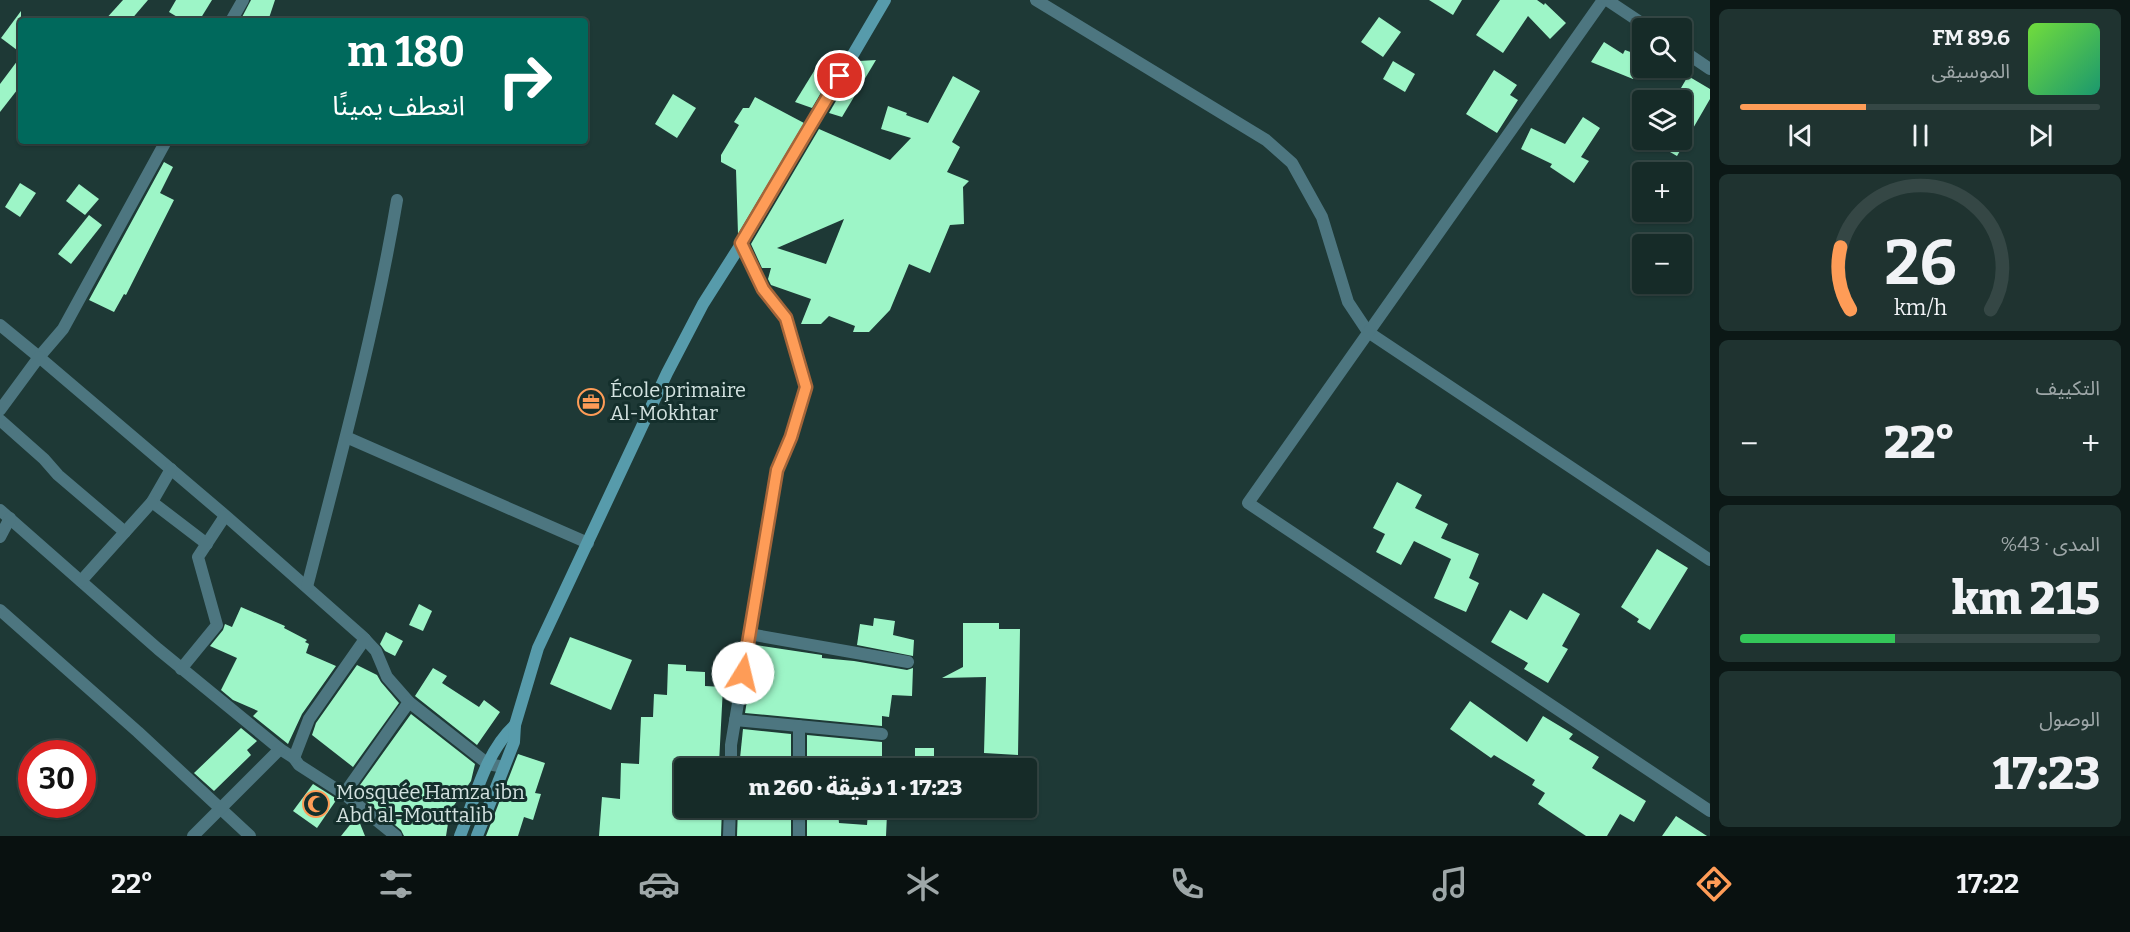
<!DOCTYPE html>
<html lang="ar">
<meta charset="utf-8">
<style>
:root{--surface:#162b28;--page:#1f3330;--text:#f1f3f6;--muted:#9ea7a8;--line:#354745;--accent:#fe9c57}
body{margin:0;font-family:Bitter,"Noto Sans Arabic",serif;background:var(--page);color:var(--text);direction:rtl;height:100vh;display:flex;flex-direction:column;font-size:22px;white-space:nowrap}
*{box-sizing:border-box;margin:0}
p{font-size:20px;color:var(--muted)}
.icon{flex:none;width:33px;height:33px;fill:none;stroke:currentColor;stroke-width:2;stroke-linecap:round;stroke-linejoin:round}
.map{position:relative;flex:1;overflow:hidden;direction:ltr}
.details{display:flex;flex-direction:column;gap:9px;padding:9px;background:#0c1816;width:420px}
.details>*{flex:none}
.banner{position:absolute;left:18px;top:18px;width:570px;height:126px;border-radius:6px;box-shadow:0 2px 4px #0004,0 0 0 2px var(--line);direction:rtl;background:#00695c;color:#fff;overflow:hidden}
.tools{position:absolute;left:1632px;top:18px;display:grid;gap:12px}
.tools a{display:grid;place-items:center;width:60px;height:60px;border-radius:6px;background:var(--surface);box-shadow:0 2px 4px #0004,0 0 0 2px var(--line);font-size:30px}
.speed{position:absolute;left:18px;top:740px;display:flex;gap:12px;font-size:30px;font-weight:700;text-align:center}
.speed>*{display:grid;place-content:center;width:78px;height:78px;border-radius:50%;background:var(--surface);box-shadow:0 2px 4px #0004,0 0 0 2px var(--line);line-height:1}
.speed .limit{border:9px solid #d22;background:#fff;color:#111}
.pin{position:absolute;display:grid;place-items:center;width:51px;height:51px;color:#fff;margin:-26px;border:3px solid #fff;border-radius:50%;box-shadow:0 2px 6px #0007}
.me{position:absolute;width:66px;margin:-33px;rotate:9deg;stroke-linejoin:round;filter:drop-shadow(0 0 4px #0008)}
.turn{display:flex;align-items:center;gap:21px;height:126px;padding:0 24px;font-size:27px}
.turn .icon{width:78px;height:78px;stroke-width:2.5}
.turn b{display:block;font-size:42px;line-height:51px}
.big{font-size:45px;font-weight:800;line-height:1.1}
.details .widget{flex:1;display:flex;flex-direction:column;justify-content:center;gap:9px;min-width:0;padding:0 21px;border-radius:9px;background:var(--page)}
.details .dial{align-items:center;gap:0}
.dial svg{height:156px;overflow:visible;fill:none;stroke:var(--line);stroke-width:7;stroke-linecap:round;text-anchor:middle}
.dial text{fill:var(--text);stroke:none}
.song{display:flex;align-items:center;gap:18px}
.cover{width:72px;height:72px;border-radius:9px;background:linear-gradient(135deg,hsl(100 70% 55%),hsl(160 70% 35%))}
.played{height:6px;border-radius:3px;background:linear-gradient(90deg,var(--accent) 35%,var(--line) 35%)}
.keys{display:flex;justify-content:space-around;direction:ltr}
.heat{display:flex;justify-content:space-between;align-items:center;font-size:33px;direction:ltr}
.charge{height:9px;border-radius:4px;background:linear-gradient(90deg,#34c759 43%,var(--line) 0)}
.trip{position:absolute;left:674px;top:758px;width:363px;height:60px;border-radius:6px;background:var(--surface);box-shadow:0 2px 4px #0004,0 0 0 2px var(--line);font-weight:800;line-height:60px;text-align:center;direction:rtl}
.tabs{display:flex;height:96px;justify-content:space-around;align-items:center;background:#091110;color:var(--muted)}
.tabs .icon{width:42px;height:42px}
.tabs .active{color:var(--accent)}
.tabs b{font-size:27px;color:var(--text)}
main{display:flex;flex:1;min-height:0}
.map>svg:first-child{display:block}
</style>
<main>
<section class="details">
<div class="widget">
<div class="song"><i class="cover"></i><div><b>89.6 FM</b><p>الموسيقى</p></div></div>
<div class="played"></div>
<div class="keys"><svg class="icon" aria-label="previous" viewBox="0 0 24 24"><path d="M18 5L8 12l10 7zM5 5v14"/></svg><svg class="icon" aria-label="pause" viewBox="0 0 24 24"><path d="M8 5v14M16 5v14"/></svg><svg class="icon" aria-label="next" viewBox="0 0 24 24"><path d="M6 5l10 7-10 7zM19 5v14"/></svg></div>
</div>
<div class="widget dial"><svg viewBox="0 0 100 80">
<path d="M14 69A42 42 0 1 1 86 69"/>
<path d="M14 69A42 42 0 0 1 9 37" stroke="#fe9c57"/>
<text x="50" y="56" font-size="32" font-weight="700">26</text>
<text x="50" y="72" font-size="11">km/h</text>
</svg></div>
<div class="widget"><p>التكييف</p>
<div class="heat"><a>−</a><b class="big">22°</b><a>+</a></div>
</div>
<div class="widget"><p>المدى · 43%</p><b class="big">215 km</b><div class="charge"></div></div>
<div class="widget"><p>الوصول</p><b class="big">17:23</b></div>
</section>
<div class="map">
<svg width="1710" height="836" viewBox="0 0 1710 836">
<rect width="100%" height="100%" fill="#1e3936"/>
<g fill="#9df5c7" fill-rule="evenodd">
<polygon points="123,0 148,0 130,21 104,21"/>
<polygon points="176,0 212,0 199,21 184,21 169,12"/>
<polygon points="251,0 275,0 268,21 240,21"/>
<polygon points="1429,0 1462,0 1453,15"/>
<polygon points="1500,0 1537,0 1544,5 1545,3 1566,23 1550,39 1528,16 1503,53 1476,35"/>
<polygon points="21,11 21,53 1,38"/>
<polygon points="1379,17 1401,32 1383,57 1361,42"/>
<polygon points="1604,42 1623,54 1625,50 1641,56 1633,79 1591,62"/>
<polygon points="21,56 21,85 0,112 0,84"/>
<polygon points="876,60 842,117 829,113 859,61"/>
<polygon points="1393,61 1415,74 1405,92 1383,79"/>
<polygon points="839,62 812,108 795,102 819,63"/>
<polygon points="1494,70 1517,85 1510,95 1518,100 1497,133 1466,114"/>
<path d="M953 76 980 91 952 142 960 147 947 172 969 181 963 187 964 224 950 225 930 273 909 264 890 310 869 332H853L855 326 829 316 821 324H801L811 299 771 285 768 279 771 268H762L751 244 819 129 890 160 911 138 881 129 888 106 907 113 906 115 928 123ZM844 219 826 264 777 248Z"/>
<polygon points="1688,76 1710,89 1710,99 1677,156 1649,140 1682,140 1682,100 1674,100"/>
<polygon points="673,94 696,108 677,138 655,124"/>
<polygon points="755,97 804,123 738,234 736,170 721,162 721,155 739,125 734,122 743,108 749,108"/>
<polygon points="1583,117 1600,128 1581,157 1589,161 1574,183 1550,167 1552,164 1521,149 1531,128 1565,144"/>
<polygon points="164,162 173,167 160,193 174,200 126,295 124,294 114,312 89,300"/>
<polygon points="20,183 36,193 20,217 5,207"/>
<polygon points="79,184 99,199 85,215 66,201"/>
<polygon points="89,215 102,225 71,264 58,254"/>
<polygon points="1397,482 1422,495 1415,508 1448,524 1441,538 1479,554 1469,578 1479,583 1466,612 1434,598 1451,559 1414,541 1401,565 1376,552 1385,534 1373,528"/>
<polygon points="1657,549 1688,568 1650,630 1637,622 1639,619 1621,607"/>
<polygon points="1543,593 1580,614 1562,646 1568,649 1548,683 1524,669 1528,663 1491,642 1510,610 1527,620"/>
<polygon points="419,604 432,611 423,631 409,625"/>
<polygon points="241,607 285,626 284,628 307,640 305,642 309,644 306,653 336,666 302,714 288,744 253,716 258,711 233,700 221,690 237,658 210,646 223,630 225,624 232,627"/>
<polygon points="874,618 895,621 893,635 914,640 913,656 857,645 860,624 873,626"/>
<polygon points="963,623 999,623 999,629 1020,629 1018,755 984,753 986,677 942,678 963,667"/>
<polygon points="386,632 403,641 395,656 385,651 380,644"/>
<polygon points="570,637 632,660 611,710 550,684"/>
<polygon points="756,645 822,655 822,658 854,661 907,670 913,668 912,696 892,695 889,717 882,716 882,726 745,713"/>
<polygon points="668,664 686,665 686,671 705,672 705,686 723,687 719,763 684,761 684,807 722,807 721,836 599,836 602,797 620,799 621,763 639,764 641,717 653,717 654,694 667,695"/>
<polygon points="357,665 377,675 381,682 399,703 353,767 312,735 316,723"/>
<polygon points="433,668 447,676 442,683 479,707 484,700 500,712 477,745 415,696"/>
<polygon points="1470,701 1527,742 1543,716 1573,734 1569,739 1599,757 1592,768 1646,801 1634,822 1620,814 1607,836 1586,836 1538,804 1545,793 1532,785 1535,780 1494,755 1491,758 1450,729"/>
<polygon points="411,714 475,764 471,781 450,811 446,836 404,836 401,830 355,792"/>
<polygon points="241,728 257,741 247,750 251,755 214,791 194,773"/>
<polygon points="743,729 791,734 791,768 739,768"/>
<polygon points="807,735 882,742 882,768 807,768"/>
<rect x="915" y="748" width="19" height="20"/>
<polygon points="518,754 545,763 535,793 541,794 533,820 524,817 518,836 486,836"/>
<polygon points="313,784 337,799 317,828 293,811"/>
<polygon points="738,807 791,807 791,836 737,836"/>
<polygon points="807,807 831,807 831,813 838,813 839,823 867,825 868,813 887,814 886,836 807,836"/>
<polygon points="357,816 365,836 341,836"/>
<polygon points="1676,816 1707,836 1662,836"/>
</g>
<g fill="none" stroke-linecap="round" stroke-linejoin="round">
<g stroke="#4d7680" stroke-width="12">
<polyline points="1036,0 1266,140 1292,163 1322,217 1348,302 1368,332 1710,560"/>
<polyline points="1603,0 1248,503 1710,811"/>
<polyline points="1607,0 1649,28"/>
<polyline points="231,21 243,0"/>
<polyline points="1682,50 1710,69"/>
<polyline points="0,325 39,357 63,329 166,141"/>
<polyline points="0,410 39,357 227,517 363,637 376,651 387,677 409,702 488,764 504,767"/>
<polyline points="0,420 44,459 58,475 125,532"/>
<polyline points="346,437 588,543"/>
<polyline points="171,469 152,502 207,544"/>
<polyline points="0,510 158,649 280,749 294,758 299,765 344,794 396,836"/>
<polyline points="0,537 10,518"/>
<polyline points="81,581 152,502"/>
<path d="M307 587C340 459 375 331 397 200"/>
<polyline points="0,610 138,732 250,836"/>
<polyline points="749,634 908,662"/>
<polyline points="181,669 217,625 198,557 225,516"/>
<polyline points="735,720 882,734"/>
<polyline points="294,758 309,719 365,639"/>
<polyline points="731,768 731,745 777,470 791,437 806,387 786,318 763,289 741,243"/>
<polyline points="799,768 799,726"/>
<polyline points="344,794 409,702"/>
<polyline points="193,836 280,749"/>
<polyline points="729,836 730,807"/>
<polyline points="799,836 799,807"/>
</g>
<g stroke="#579bab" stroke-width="12">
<path d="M460 836C475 799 485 752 515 725"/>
<polyline points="477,836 514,742 515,725 538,648 667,373 703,304 750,230 885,0"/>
</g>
</g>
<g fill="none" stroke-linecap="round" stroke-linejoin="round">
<defs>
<polyline id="route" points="743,673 777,470 791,437 806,387 786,318 763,289 741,243 840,76"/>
</defs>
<use href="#route" stroke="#a56539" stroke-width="15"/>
<use href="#route" stroke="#fe9c57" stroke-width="10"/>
</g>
<defs>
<symbol id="office-ring" viewBox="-11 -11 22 22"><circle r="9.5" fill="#142f2c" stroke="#fe9c57" stroke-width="1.5"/><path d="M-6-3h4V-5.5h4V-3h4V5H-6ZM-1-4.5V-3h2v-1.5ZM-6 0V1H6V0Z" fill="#fe9c57"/></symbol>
<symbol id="mosque-ring" viewBox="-11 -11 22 22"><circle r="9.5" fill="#142f2c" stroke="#fe9c57" stroke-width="1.5"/><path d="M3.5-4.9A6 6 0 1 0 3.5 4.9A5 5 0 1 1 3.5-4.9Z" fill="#fe9c57"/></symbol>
</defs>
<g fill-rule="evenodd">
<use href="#office-ring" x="576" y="387" width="30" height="30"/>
<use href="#mosque-ring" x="301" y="789" width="30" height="30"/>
</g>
<g text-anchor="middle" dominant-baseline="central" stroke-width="6" stroke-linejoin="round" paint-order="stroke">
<g font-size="20" fill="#d3e2e0" stroke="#142f2c" text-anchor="start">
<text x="610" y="390">École primaire<tspan x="610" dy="23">Al-Mokhtar</tspan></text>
<text x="336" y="792">Mosquée Hamza ibn<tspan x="336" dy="23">Abd al-Mouttalib</tspan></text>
</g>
</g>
</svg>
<div class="tools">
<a><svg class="icon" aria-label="search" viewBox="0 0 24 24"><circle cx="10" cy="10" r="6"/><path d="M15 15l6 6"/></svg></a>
<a><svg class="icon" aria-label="layers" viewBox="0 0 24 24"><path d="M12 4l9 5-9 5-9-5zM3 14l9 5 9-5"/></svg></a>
<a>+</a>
<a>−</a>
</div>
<div class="speed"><div class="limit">30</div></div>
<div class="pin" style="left:840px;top:76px;background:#d93025"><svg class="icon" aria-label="arrive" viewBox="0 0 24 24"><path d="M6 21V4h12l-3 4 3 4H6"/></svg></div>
<svg class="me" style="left:743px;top:673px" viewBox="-20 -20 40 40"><circle r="19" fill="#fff"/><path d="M0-13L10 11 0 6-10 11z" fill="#fe9c57"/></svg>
<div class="trip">17:23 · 1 دقيقة · 260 m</div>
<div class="banner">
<div class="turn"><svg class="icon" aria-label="right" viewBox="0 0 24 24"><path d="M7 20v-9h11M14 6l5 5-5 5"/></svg><div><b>180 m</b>انعطف يمينًا</div></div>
</div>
</div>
</main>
<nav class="tabs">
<b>17:22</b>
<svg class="icon active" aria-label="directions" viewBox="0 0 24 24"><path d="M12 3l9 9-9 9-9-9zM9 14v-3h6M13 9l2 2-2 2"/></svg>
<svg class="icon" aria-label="music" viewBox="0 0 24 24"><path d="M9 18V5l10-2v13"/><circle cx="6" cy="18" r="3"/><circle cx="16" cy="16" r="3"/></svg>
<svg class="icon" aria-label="phone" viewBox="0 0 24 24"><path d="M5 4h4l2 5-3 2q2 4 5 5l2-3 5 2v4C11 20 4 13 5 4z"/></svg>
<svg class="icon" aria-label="climate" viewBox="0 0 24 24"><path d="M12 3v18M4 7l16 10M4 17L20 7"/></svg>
<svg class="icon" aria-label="car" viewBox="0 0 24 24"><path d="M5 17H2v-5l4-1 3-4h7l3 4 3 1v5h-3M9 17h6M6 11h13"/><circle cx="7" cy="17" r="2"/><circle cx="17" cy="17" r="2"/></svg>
<svg class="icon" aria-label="filters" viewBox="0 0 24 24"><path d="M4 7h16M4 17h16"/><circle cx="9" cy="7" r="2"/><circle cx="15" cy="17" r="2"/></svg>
<b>22°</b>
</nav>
